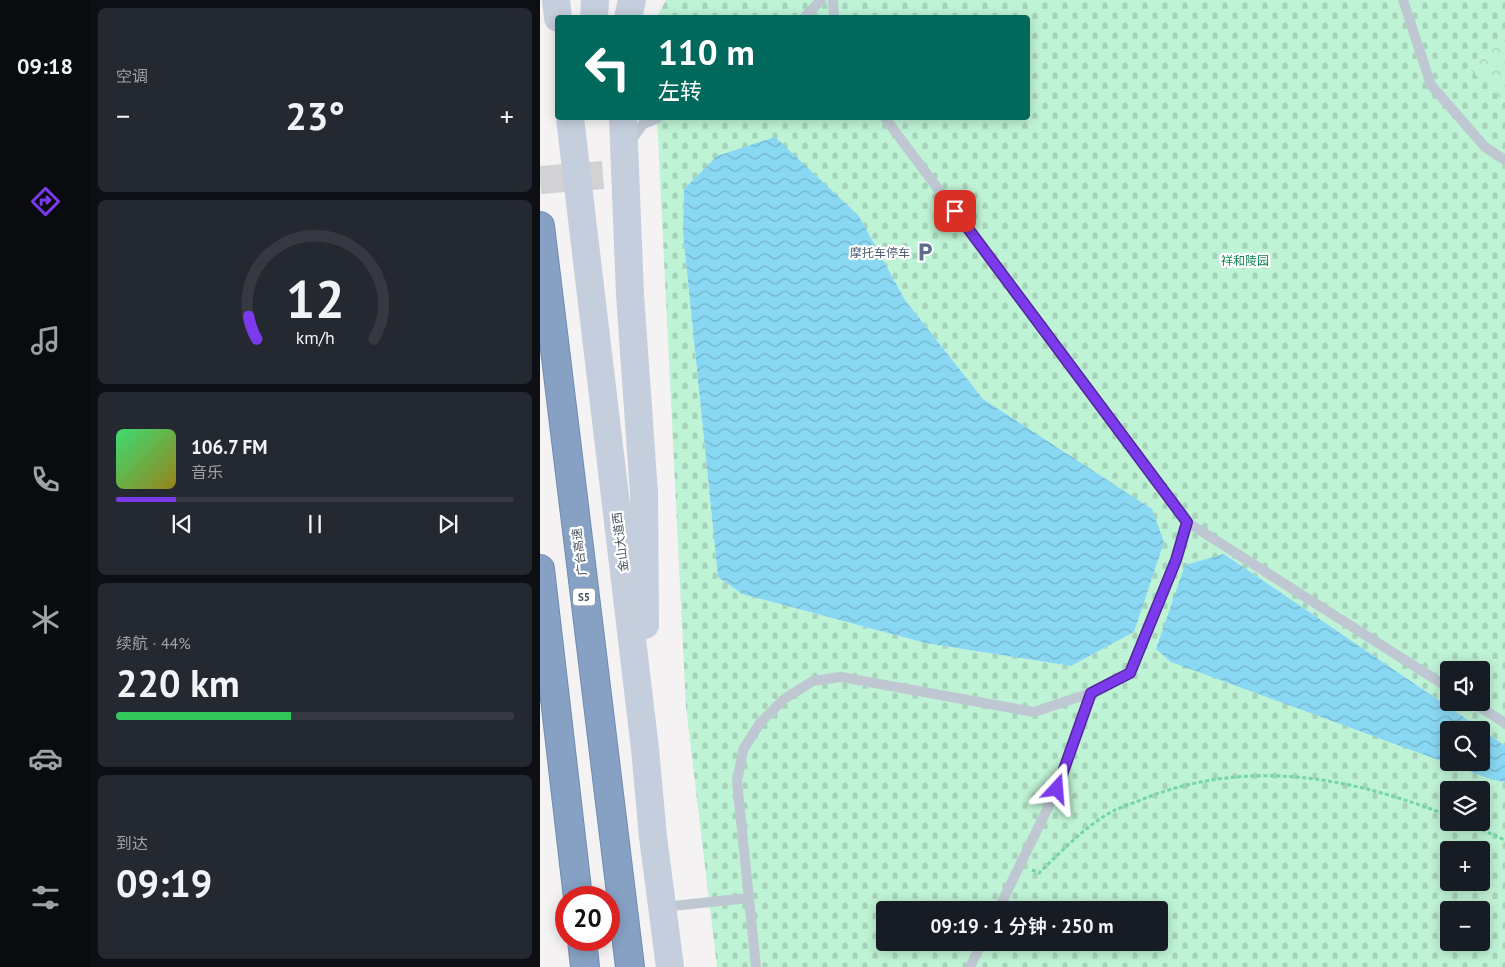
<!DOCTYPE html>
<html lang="zh">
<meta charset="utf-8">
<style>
:root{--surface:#171b24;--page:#242831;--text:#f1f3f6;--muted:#9ea1a6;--line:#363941;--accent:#7c3aed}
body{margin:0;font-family:"PT Sans","Noto Sans SC",sans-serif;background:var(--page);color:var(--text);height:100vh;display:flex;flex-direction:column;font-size:19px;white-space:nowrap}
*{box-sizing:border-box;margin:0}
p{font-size:16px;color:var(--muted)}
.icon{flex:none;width:28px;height:28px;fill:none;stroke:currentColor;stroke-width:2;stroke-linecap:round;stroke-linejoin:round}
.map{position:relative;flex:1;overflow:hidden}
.details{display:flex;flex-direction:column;gap:8px;padding:8px;background:#0d0f14;width:450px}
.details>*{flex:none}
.hud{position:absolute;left:15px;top:15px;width:475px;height:105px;border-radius:5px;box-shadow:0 2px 12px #0003;background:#00695c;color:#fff;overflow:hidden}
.tools{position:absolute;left:900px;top:661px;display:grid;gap:10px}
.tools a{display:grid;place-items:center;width:50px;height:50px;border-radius:5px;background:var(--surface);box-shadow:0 2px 12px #0003;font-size:25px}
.speed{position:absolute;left:15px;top:886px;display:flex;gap:10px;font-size:25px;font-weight:700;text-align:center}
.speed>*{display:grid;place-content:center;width:65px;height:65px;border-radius:50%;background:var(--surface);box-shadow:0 2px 12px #0003;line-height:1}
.speed .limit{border:8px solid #d22;background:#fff;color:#111}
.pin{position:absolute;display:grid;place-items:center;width:42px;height:42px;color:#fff;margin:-21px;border-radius:10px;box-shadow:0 2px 8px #0006}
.me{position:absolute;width:55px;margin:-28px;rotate:19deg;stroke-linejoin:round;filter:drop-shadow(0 0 4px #0008)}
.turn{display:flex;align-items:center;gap:18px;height:105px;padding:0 20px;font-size:22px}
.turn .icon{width:65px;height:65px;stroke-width:2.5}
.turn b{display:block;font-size:35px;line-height:42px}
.big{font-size:38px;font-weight:600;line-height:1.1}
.details .widget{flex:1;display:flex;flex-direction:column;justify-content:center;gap:8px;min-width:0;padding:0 18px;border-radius:8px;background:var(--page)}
.details .dial{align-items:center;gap:0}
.dial svg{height:130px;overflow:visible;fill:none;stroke:var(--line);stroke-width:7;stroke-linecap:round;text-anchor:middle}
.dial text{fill:var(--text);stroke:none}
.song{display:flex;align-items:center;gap:15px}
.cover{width:60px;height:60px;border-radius:8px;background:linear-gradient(135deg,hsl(140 70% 55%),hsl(50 70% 35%))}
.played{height:5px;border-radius:2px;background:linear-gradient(90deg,var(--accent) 15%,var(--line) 15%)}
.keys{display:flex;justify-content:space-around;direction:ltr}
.heat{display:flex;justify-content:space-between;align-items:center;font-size:28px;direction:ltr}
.charge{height:8px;border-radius:4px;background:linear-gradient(90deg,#34c759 44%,var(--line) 0)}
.trip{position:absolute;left:336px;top:901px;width:292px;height:50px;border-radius:5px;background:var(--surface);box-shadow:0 2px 12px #0003;font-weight:600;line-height:50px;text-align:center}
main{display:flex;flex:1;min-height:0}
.dock{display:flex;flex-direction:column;width:90px;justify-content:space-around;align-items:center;background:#090b0e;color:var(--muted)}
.dock .icon{width:35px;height:35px}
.dock .current{color:var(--accent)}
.dock b{font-size:22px;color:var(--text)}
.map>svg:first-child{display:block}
</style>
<main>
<nav class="dock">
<b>09:18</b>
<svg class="icon current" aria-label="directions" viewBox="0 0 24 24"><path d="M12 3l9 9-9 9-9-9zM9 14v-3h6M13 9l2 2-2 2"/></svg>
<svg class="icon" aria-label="music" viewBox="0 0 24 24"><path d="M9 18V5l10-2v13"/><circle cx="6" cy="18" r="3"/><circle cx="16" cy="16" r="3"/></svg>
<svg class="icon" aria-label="phone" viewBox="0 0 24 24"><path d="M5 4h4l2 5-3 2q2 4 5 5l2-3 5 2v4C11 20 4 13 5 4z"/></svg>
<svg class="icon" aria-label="climate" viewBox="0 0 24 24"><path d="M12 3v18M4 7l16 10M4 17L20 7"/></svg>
<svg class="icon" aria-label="car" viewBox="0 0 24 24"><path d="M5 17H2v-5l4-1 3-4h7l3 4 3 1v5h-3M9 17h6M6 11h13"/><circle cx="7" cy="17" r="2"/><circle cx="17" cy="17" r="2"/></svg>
<svg class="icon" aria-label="filters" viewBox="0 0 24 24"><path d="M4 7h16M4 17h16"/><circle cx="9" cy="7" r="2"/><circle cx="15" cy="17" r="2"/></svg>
</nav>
<section class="details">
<div class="widget"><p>空调</p>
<div class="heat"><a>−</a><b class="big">23°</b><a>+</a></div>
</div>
<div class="widget dial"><svg viewBox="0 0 100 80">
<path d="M14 69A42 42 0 1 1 86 69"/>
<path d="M14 69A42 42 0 0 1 9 55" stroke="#7c3aed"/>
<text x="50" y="56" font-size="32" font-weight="700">12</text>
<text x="50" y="72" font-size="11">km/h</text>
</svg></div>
<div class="widget">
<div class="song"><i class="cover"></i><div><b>106.7 FM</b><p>音乐</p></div></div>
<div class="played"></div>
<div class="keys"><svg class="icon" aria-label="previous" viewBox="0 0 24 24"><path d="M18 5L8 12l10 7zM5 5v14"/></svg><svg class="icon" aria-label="pause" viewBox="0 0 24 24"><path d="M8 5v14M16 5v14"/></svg><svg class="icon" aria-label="next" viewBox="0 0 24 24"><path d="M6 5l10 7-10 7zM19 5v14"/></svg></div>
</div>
<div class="widget"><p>续航 · 44%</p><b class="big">220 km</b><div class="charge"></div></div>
<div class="widget"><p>到达</p><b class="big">09:19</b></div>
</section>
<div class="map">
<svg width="965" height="967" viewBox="0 0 965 967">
<defs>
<pattern id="forest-crowns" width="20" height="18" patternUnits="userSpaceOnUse" patternTransform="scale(1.25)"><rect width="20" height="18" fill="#bff3d5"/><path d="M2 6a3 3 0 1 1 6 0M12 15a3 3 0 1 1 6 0" fill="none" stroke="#a6d2b9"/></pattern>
<pattern id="cemetery-stones" width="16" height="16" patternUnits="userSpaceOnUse" patternTransform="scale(1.25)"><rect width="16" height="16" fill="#bff3d5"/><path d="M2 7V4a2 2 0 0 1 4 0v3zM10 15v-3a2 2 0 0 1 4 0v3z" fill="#a6d2b9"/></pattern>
<pattern id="water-waves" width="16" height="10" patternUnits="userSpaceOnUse" patternTransform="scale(1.25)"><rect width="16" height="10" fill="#89d8f3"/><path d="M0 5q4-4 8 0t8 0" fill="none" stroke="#72b2c8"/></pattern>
</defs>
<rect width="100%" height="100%" fill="#f4f2f2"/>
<polygon fill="url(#forest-crowns)" points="965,34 965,102 927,68"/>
<path fill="url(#cemetery-stones)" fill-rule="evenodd" d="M126 0H965V34L928 68 965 102V746L944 731 684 554 616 649 953 780 965 782V967H177L146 707 117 118H488V18L117 17ZM144 189 319 216 365 300 443 399 612 509 594 632 531 666 385 643 202 594 178 577 143 233ZM909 670H941V702H909ZM909 790H941V822H909ZM909 850H941V882H909ZM345 910H620V942H345ZM909 910H941V942H909Z"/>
<g fill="url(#water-waves)" fill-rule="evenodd">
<polygon points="235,137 319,216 365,300 443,399 612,509 624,542 594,632 531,666 385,643 202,594 178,577 143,233 144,189 177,156"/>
<path d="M684 554 944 731 965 746V782L953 780 631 662 616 649 645 565ZM909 730H941V762H909Z"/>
</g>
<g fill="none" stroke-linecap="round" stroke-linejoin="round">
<polyline stroke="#d2d2d5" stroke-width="28" stroke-dasharray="28 14" stroke-linecap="butt" points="0,180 63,175"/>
<defs>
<g id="motorway">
<polyline points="0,226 90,967"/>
<polyline points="0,569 38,898"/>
<polyline points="42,940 45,967"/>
</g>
</defs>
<use href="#motorway" stroke="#718cb0" stroke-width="30"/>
<g stroke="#73d5a9" stroke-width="3" stroke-dasharray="4 2.5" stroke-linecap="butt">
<polyline points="924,822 965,840"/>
<path d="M492 870 499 873C523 850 546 825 575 810 584 806 594 803 603 799 706 758 809 776 909 816"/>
</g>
<g stroke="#bfc8d2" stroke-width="10">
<polyline points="293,0 294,18"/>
<polyline points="863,0 891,85 945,147 965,160"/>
<polyline points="264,18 281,0"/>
<polyline points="345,118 647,522 909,688"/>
<polyline points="90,142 103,124 118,118"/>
<polyline points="932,702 965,723"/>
<polyline points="123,907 209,898"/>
<polyline points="458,910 517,789 551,693"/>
<polyline points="216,967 197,782 203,750 220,723 244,699 273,681 301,677 494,712 551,693 590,673 636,560 647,522"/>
<polyline points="430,967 442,942"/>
</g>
<g stroke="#c4cedc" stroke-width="28">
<polyline points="16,0 18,18"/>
<polyline points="54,18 55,0"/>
<polyline points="88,18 92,0"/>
<polyline points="30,118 105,749 113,837 130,967"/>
<polyline points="83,118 90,295 104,493 105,625"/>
</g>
<use href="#motorway" stroke="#86a1c4" stroke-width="28"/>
</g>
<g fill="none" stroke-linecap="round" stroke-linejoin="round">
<defs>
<polyline id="route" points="415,211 647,522 636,560 590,673 551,693 517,789"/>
</defs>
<use href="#route" stroke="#51269a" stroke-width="12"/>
<use href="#route" stroke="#7c3aed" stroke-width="9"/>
</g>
<defs>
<symbol id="parking-bare" viewBox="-9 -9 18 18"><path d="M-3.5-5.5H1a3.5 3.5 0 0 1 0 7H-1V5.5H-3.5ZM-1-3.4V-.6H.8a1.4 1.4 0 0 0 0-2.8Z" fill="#5c6f8a" stroke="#fff" stroke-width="2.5" paint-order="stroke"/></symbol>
</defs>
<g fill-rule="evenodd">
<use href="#parking-bare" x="371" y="238" width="28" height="28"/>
</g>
<g text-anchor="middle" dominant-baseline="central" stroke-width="4.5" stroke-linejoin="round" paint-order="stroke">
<rect fill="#fff" stroke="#7f8790" stroke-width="1" x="33" y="588.5" width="22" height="17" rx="4"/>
<g font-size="11" font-weight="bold" fill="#485461">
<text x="44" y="597">S5</text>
</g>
<g font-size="12" fill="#4e5e75" stroke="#fff" text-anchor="end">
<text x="370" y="252">摩托车停车</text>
</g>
<g font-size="12" fill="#108550" stroke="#fff">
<text x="705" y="260">祥和陵园</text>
</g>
<g font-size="12" fill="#485461" stroke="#fff">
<text transform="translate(80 542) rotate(-97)">金山大道西</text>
<text transform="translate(39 552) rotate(-97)">广台高速</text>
</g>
</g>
</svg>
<div class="tools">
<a><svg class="icon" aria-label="sound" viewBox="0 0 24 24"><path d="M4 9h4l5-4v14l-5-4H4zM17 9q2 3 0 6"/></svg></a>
<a><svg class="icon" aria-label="search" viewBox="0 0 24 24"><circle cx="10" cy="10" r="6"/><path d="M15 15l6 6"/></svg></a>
<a><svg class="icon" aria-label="layers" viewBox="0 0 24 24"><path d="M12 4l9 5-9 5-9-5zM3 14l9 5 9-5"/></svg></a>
<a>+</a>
<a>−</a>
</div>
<div class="speed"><div class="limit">20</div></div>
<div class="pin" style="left:415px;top:211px;background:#d93025"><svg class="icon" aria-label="arrive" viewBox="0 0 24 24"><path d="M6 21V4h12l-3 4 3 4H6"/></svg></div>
<svg class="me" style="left:517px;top:789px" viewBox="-20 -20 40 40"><path d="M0-17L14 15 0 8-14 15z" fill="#7c3aed" stroke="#fff" stroke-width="4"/></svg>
<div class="trip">09:19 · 1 分钟 · 250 m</div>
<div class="hud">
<div class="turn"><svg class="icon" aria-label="left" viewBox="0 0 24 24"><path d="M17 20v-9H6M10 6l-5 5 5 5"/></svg><div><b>110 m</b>左转</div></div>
</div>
</div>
</main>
